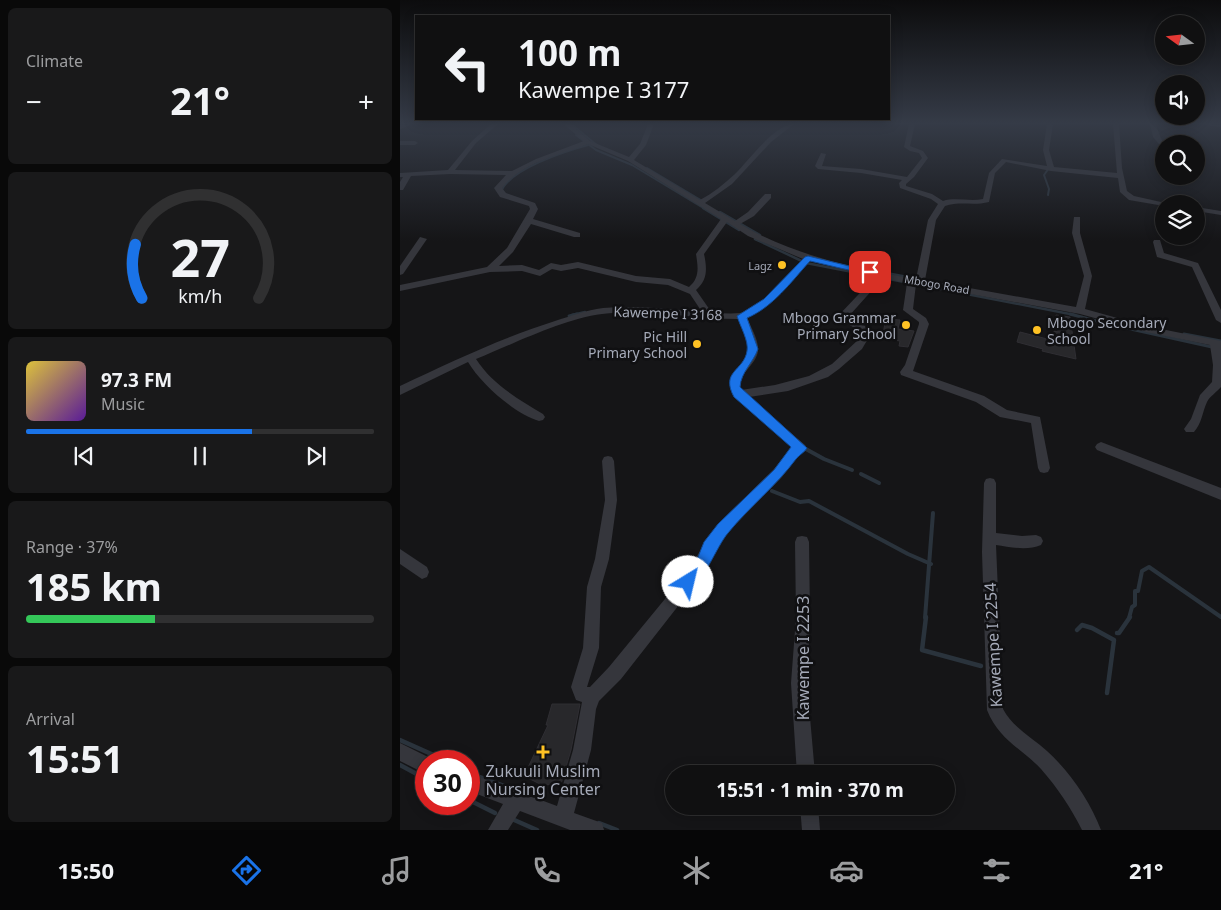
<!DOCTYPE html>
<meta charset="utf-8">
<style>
:root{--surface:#101011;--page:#19191a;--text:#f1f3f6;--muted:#9c9d9f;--line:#303031;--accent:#1a73e8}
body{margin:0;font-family:"Noto Sans",sans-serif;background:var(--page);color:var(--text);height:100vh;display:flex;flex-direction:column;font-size:19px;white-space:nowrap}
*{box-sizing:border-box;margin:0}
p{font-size:16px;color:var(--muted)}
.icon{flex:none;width:28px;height:28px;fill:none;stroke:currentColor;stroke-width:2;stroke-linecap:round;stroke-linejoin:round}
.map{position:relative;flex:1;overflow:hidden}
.side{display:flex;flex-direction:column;gap:8px;padding:8px;background:#090909;width:400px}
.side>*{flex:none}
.top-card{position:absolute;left:15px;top:15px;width:475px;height:105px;border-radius:0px;box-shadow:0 2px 12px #0003,0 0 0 1px var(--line);background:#101011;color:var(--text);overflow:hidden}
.needle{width:32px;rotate:285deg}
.buttons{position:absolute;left:755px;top:15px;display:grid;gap:10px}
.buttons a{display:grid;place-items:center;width:50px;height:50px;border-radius:50%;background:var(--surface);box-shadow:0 2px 12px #0003,0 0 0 1px var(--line);font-size:25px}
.speed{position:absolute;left:15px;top:750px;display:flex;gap:10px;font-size:25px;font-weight:700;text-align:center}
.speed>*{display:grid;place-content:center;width:65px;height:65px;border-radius:50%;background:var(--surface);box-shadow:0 2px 12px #0003,0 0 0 1px var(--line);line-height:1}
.speed .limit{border:8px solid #d22;background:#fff;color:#111}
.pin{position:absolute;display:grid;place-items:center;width:42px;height:42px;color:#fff;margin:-21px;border-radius:10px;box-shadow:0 2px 8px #0006}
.me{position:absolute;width:55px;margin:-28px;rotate:36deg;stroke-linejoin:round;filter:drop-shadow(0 0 4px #0008)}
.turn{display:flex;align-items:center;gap:18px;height:105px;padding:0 20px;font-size:22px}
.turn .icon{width:65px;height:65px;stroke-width:2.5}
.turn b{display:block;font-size:35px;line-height:42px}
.big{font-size:38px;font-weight:700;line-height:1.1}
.side .tile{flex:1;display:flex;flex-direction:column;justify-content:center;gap:8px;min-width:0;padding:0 18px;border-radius:8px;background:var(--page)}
.side .dial{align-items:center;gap:0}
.dial svg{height:130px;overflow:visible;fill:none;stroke:var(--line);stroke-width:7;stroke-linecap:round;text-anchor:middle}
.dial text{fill:var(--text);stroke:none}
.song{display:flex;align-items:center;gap:15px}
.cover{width:60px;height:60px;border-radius:8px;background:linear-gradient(135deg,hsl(50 70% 55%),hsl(270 70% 35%))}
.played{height:5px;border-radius:2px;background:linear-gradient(90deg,var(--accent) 65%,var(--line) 65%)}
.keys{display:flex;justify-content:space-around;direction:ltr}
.heat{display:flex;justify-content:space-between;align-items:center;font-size:28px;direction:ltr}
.charge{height:8px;border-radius:4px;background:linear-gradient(90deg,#34c759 37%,var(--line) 0)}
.trip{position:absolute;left:265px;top:765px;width:290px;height:50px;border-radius:25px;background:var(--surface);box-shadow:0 2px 12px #0003,0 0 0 1px var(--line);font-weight:700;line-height:50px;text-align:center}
.menu{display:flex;height:80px;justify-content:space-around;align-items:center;background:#060607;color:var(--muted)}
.menu .icon{width:35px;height:35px}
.menu .active{color:var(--accent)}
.menu b{font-size:22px;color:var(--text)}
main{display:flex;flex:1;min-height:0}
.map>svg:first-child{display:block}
</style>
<main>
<section class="side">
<div class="tile"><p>Climate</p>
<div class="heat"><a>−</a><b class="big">21°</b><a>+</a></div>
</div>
<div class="tile dial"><svg viewBox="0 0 100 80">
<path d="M14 69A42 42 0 1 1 86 69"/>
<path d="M14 69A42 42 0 0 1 10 36" stroke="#1a73e8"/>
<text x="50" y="56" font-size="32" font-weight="700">27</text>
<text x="50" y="72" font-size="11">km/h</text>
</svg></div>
<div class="tile">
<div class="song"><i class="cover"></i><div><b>97.3 FM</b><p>Music</p></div></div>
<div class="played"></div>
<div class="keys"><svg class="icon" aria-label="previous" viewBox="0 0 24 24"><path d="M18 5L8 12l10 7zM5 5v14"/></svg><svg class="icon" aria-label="pause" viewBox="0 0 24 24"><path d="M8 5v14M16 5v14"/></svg><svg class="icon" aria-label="next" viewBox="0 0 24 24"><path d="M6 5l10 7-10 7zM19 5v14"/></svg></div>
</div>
<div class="tile"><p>Range · 37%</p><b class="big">185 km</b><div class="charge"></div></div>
<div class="tile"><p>Arrival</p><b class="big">15:51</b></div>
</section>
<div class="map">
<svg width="821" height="830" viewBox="0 0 821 830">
<rect width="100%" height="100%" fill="#151517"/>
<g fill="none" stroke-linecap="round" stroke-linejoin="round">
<g stroke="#2a333c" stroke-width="2">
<polyline points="171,124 198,146"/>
<polyline points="805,124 821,126"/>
<polyline points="0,128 10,124"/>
<polyline points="176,135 196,150 232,165 305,209"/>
<polyline points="247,168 304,202"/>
<path d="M101 192C109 169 166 151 188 145"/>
<polyline points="648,195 649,189 644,175 649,168"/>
</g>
<g stroke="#2a333c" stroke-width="2.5">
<polyline points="303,208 339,230"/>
<polyline points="320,212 360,235"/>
<polyline points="355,239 406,263 675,315"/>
<polyline points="465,269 513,278"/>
<polyline points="172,315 185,312"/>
</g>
<g stroke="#2a333c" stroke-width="3">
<polyline points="670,314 708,324"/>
<polyline points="169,316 177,314"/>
<polyline points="717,326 821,349"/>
<polyline points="784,334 821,341"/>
<polyline points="403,447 407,449"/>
</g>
<g stroke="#2a333c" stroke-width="4">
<polyline points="404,448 424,459 452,470"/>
<polyline points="461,474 479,483"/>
<polyline points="372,491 400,502 409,501 508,554 531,564"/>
<polyline points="525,618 533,513"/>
<polyline points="729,618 732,607 735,605 735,591 738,591 742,571 749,567 821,617"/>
</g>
<g stroke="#2a333c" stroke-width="4.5">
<polyline points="526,617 522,650 581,666"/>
<polyline points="677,630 682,625 692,628 714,640 707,693"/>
<polyline points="717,633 719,633 730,617"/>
<polyline points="0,740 47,761"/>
<polyline points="0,765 26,779"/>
<polyline points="69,773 118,791"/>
<polyline points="69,800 95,813"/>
<polyline points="112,819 137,830"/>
<polyline points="199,823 217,830"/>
</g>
</g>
<g fill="#28282b" stroke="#2f2e33">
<polygon points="656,315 670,317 676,359 642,351 643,349 617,342 620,332 655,341 654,331 658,332"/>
<polygon points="486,319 500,320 498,329 514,331 508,347 499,346 500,341 482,338"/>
<polygon points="152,704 180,704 171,750 161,784 142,785 124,776 148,725 146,725"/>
</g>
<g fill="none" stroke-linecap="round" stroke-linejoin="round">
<g fill="#35363c" fill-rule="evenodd">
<polygon points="10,124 9,125 0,129 0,125"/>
<path d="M91 124H98L76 143 55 170 112 171 136 159 184 141 163 124H170L190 141 229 157 240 144 248 124H254L246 145 234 160 300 200C313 193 324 184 335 174 348 161 375 124 394 124L371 142 332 184 305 203 335 221 348 212 365 194H371V198L354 216 340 224C392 255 451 267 509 278L512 276 516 279 528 220 538 204 531 199 500 188 499 183 502 180 461 173 418 169 415 166 421 153 426 154 422 166 461 169 507 177 522 158 519 153 510 151 504 147 509 124H515L510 146 523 151 528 158 514 177 506 184V186L532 194 543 201C556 197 570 202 583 199L589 173 602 159 647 166 643 150 647 124H653L649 150 654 167 717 173 713 124H719L722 168 727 191 734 196 770 204H764V206L729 200 720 192 718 178 651 171 606 162 595 173 589 202C574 206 559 201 545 206L536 220 525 280 676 307 684 276 672 233 674 217H680V233L692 276 685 309 746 326 821 341V387C817 392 810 396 807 402 802 413 802 423 794 432H786L784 429 791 419 800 395 812 382 813 365 810 345 746 332 680 314 516 284 513 309 526 318 529 324 513 371 584 396 607 410 640 417 650 468 648 472 644 473 640 472 638 468 631 423 600 417 576 402 501 375 500 372 505 365 519 324V322L503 310 507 283 483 278 449 316 465 326 469 337 462 349 439 369 428 377 388 391 349 397 405 445 407 448 405 451 399 454 382 477 328 532 293 587 221 679 199 701 196 709 191 750 174 813 202 823 204 830H170L120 811 108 830H88L103 804 69 791V773L157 806 173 750 182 702 176 700 171 687 183 648 187 587 195 559 205 500 202 461 204 457 208 456 212 457 214 461 217 500 209 559 201 587 199 648 187 687H190L209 667 283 577 318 524 374 469 392 447 334 397C320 370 347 370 348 349 348 339 342 328 338 319 293 319 247 308 202 314 163 319 113 344 76 359 92 384 118 399 143 414L145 417 143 420 139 421C115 414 81 384 68 362L0 395V386C51 362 101 338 155 321 171 316 186 310 203 308 236 305 269 309 302 312L290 294 268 285 236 282 178 268 161 271 152 269 140 276 122 271 90 272 0 291V285L87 267 107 248 130 209 129 206 100 197 94 188 106 175 50 174 11 176 3 190H0V182L3 177H0V173L48 170 72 141ZM188 144 228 161 321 219 296 254C298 267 300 278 289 287L270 279 236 276 178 262 161 265 151 263 139 270 122 265 99 266 113 252 131 224 174 237H180V233L133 219 138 209 135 203 106 193 102 188C121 163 159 155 188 144ZM327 222 348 236 403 259C388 274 361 310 340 313 331 314 321 313 312 313L296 290C308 280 307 268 304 254ZM410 261 475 277 439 315 441 320 458 330V340L432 364 409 376 375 385 341 390C336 374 356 366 358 351 359 340 351 328 347 317 373 307 391 281 410 261Z"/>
<path d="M750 124H756C758 134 764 141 764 150L753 137Z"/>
<polygon points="0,141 15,141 18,143 15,145 0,145"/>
<polygon points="796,207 821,211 821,215 796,211"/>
<polygon points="20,237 27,239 3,274 0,275 0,266"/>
<polygon points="754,240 760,240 764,253 798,263 821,310 821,323 816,320 792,267 757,257 753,242"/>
<polygon points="701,442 821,488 821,500 697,450 695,447 697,444"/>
<path d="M590 478 594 479 596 483V533L622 536 636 535 641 537 643 541 641 545C627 551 610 547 596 545L603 709C613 728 632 737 647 751 670 772 690 801 701 830H682C671 808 657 787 641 769 620 747 599 740 587 710L582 552 584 483 586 479Z"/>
<polygon points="402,536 407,537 409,542 410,617 407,683 415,774 397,774 391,683 396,617 395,542 397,537"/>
<polygon points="0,549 27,567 29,572 27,577 22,579 0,564"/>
<polygon points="0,743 32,759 33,761 26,761 26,774 0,761"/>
<polygon points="400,806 418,806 420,830 402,830"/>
</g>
</g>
<linearGradient id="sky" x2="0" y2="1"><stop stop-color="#0c0c0d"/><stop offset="0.51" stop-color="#353b47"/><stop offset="1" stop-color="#353b47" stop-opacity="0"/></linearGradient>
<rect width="821" height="241" fill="url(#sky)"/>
<path fill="#1a73e8" stroke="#114b97" d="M408 256 474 272 470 275 410 261C391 282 373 307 347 318L358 349C353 363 341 372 340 387L407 448C404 453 400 454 396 459 376 486 349 507 328 533 316 547 304 583 288 589L283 587 281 582 298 557 304 542 318 524 374 470 391 447 334 397C320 371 344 371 347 351 349 341 340 326 337 316L364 299 405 257Z"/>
<g fill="#ffc224" stroke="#101012" stroke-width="2">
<circle cx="382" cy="265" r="5"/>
<circle cx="506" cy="325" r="5"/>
<circle cx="637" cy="330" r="5"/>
<circle cx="297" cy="344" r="5"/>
<path d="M140.5 744.5h5v5h5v5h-5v5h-5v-5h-5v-5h5z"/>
</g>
<g text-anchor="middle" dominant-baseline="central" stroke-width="5" stroke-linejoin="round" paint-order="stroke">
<g font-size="11" fill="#a5aab8" stroke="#101012" text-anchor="end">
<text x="372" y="265">Lagz</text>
</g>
<g font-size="11" fill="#a5aab8" stroke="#101012">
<text transform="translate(537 284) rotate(10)">Mbogo Road</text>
</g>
<g font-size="14" fill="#a5aab8" stroke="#101012">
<text transform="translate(268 313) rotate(2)">Kawempe I 3168</text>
</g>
<g font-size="14" fill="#a5aab8" stroke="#101012" text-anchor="end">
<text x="496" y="317">Mbogo Grammar<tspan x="496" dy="16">Primary School</tspan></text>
<text x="647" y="322" text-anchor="start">Mbogo Secondary<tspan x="647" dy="16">School</tspan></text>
<text x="287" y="336">Pic Hill<tspan x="287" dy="16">Primary School</tspan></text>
</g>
<g font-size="16" fill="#a5aab8" stroke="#101012">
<text transform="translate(593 645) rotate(-93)">Kawempe I 2254</text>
<text transform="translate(403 658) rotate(-90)">Kawempe I 2253</text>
</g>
<g font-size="16" fill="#a5aab8" stroke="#101012">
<text x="143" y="771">Zukuuli Muslim<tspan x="143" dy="18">Nursing Center</tspan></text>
</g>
</g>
</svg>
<div class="buttons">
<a><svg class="needle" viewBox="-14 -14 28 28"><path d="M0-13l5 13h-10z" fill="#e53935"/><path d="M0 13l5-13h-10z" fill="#9c9d9f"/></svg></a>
<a><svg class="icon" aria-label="sound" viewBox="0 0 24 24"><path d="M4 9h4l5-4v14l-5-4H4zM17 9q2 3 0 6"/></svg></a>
<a><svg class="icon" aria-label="search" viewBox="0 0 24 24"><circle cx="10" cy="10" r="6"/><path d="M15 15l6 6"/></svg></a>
<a><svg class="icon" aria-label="layers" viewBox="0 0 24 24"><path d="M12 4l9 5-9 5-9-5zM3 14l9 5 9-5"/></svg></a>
</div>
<div class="speed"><div class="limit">30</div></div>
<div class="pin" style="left:470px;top:272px;background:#d93025"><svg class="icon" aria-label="arrive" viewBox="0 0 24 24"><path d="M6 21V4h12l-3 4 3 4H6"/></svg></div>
<svg class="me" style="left:288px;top:582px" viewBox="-20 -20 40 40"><circle r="19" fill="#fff"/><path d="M0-13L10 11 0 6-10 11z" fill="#1a73e8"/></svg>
<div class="trip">15:51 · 1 min · 370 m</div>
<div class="top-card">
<div class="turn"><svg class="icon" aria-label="left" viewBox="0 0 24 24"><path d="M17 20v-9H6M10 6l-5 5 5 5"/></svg><div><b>100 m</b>Kawempe I 3177</div></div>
</div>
</div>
</main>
<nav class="menu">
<b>15:50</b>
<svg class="icon active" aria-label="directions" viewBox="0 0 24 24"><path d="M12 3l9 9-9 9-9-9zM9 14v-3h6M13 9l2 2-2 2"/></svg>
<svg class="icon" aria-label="music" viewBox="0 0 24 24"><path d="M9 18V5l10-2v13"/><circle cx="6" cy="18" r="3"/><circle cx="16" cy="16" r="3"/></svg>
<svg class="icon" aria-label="phone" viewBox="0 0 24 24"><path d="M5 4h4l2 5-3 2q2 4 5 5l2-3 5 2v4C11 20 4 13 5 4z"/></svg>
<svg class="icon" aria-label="climate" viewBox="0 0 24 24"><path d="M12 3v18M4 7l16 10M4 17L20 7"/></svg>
<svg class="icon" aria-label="car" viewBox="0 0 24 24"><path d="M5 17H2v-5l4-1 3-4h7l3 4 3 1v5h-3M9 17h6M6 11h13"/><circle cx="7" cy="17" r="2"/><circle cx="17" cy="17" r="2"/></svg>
<svg class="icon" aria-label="filters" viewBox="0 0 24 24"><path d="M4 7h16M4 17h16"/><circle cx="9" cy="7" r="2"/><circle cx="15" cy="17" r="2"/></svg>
<b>21°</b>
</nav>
